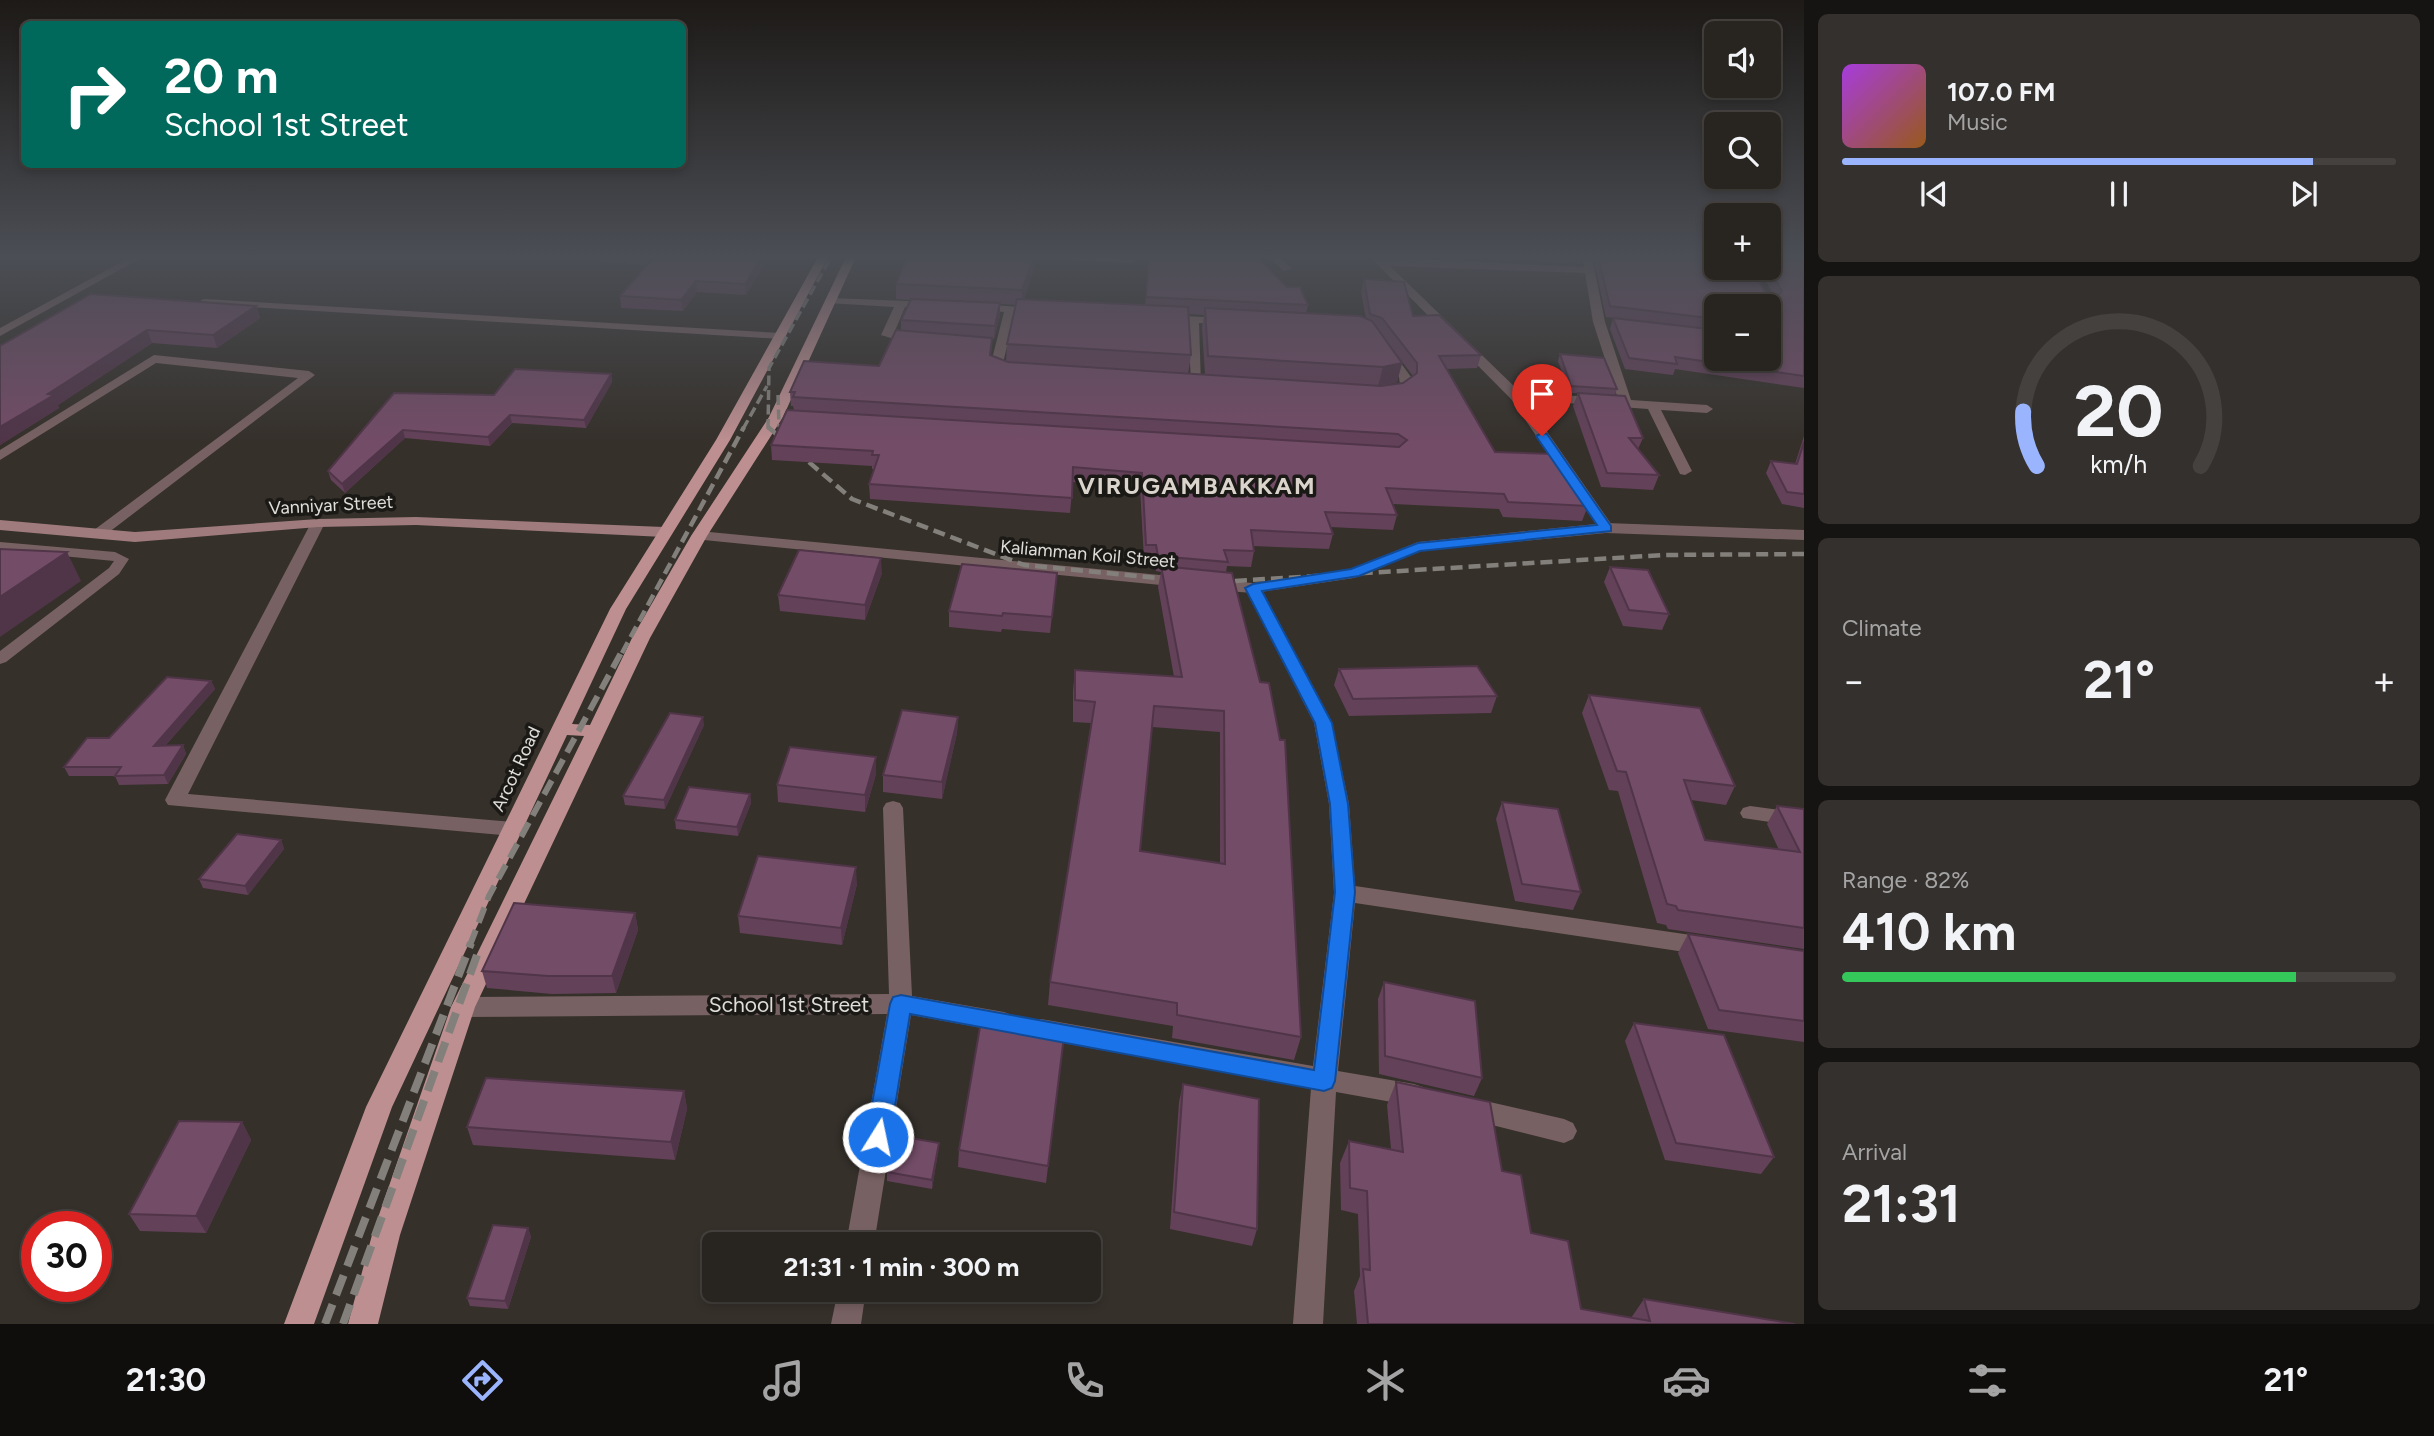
<!DOCTYPE html>
<meta charset="utf-8">
<style>
:root{--surface:#282420;--page:#34302d;--text:#f1f3f6;--muted:#a5a4a5;--line:#44413e;--accent:#9ab5fd}
body{margin:0;font-family:Figtree,sans-serif;background:var(--page);color:var(--text);height:100vh;display:flex;flex-direction:column;font-size:26px;white-space:nowrap}
*{box-sizing:border-box;margin:0}
p{font-size:23px;color:var(--muted)}
.icon{flex:none;width:38px;height:38px;fill:none;stroke:currentColor;stroke-width:2;stroke-linecap:round;stroke-linejoin:round}
.map{position:relative;flex:1;overflow:hidden}
.drawer{display:flex;flex-direction:column;gap:14px;padding:14px;background:#161412;width:630px}
.drawer>*{flex:none}
.hud{position:absolute;left:21px;top:21px;width:665px;height:147px;border-radius:10px;box-shadow:0 4px 10px #0003,0 0 0 2px var(--line);background:#00695c;color:#fff;overflow:hidden}
.fabs{position:absolute;left:1704px;top:21px;display:grid;gap:14px}
.fabs a{display:grid;place-items:center;width:77px;height:77px;border-radius:10px;background:var(--surface);box-shadow:0 4px 10px #0003,0 0 0 2px var(--line);font-size:35px}
.speed{position:absolute;left:21px;top:1211px;display:flex;gap:14px;font-size:35px;font-weight:700;text-align:center}
.speed>*{display:grid;place-content:center;width:91px;height:91px;border-radius:50%;background:var(--surface);box-shadow:0 4px 10px #0003,0 0 0 2px var(--line);line-height:1}
.speed .limit{border:10px solid #d22;background:#fff;color:#111}
.pin{position:absolute;display:grid;place-items:center;width:60px;height:60px;color:#fff;margin:-72px -30px;border-radius:50% 50% 50% 0;rotate:-45deg;box-shadow:0 0 7px #0007}
.pin .icon{rotate:45deg}
.me{position:absolute;width:77px;margin:-38px;rotate:10deg;stroke-linejoin:round;filter:drop-shadow(0 0 5px #0008)}
.turn{display:flex;align-items:center;gap:24px;height:147px;padding:0 28px;font-size:32px}
.turn .icon{width:91px;height:91px;stroke-width:2.5}
.turn b{display:block;font-size:49px;line-height:60px}
.big{font-size:52px;font-weight:700;line-height:1.1}
.drawer .widget{flex:1;display:flex;flex-direction:column;justify-content:center;gap:10px;min-width:0;padding:0 24px;border-radius:10px;background:var(--page)}
.drawer .dial{align-items:center;gap:0}
.dial svg{height:182px;overflow:visible;fill:none;stroke:var(--line);stroke-width:7;stroke-linecap:round;text-anchor:middle}
.dial text{fill:var(--text);stroke:none}
.song{display:flex;align-items:center;gap:21px}
.cover{width:84px;height:84px;border-radius:10px;background:linear-gradient(135deg,hsl(280 70% 55%),hsl(30 70% 35%))}
.played{height:7px;border-radius:4px;background:linear-gradient(90deg,var(--accent) 85%,var(--line) 85%)}
.keys{display:flex;justify-content:space-around;direction:ltr}
.heat{display:flex;justify-content:space-between;align-items:center;font-size:38px;direction:ltr}
.charge{height:10px;border-radius:5px;background:linear-gradient(90deg,#34c759 82%,var(--line) 0)}
.trip{position:absolute;left:702px;top:1232px;width:399px;height:70px;border-radius:10px;background:var(--surface);box-shadow:0 4px 10px #0003,0 0 0 2px var(--line);font-weight:700;line-height:70px;text-align:center}
.menu{display:flex;height:112px;justify-content:space-around;align-items:center;background:#100e0d;color:var(--muted)}
.menu .icon{width:49px;height:49px}
.menu .current{color:var(--accent)}
.menu b{font-size:32px;color:var(--text)}
main{display:flex;flex:1;min-height:0}
.map>svg:first-child{display:block}
</style>
<main>
<div class="map">
<svg width="1804" height="1324" viewBox="0 0 1804 1324">
<rect width="100%" height="100%" fill="#35302a"/>
<g fill="none" stroke-linecap="round" stroke-linejoin="round">
<g fill="#786162" fill-rule="evenodd">
<polygon points="1064,257 1124,257 1137,260 1132,263 1069,260"/>
<polygon points="0,542 115,552 129,559 119,574 6,662 0,664 0,651 109,568 114,561 0,550"/>
</g>
<g fill="#786162" fill-rule="evenodd">
<polygon points="131,257 143,257 0,336 0,328"/>
<polygon points="1269,257 1280,257 1292,269 1283,271"/>
<path d="M1370 257 1584 267 1582 257H1592L1605 322 1631 400 1707 405 1713 409 1707 413 1661 410 1692 471 1685 475 1680 474 1648 409 1525 400 1614 528 1611 531H1601L1511 399ZM1390 266 1585 273 1593 322 1618 399 1520 392Z"/>
<polygon points="832,298 931,302 937,305 931,308 905,307 894,333 918,339 918,343 914,345 881,335 894,307 828,303 828,299"/>
<polygon points="205,299 781,333 787,336 781,339 201,304 201,300"/>
<polygon points="976,304 1039,308 1045,311 1039,314 1015,313 1003,363 1016,366 1016,372 994,370 991,363 1004,312 972,309 972,305"/>
<polygon points="1165,315 1224,318 1230,321 1224,324 1199,323 1201,385 1193,385 1191,382 1188,323 1161,320 1161,316"/>
<polygon points="1386,347 1390,348 1411,377 1412,385 1407,392 1389,396 1383,392 1400,385 1399,377 1380,351"/>
<polygon points="154,355 309,371 315,375 104,536 94,536 91,533 94,530 298,378 156,363 0,460 0,450"/>
<polygon points="318,519 325,523 188,794 513,822 520,824 523,829 520,834 513,836 168,805 165,800 311,523"/>
<polygon points="1253,583 1261,588 1332,723 1349,804 1355,886 1705,937 1713,940 1716,946 1713,952 1705,955 1355,903 1338,1071 1414,1084 1423,1087 1427,1095 1423,1103 1414,1106 1336,1092 1323,1324 1293,1324 1311,1088 1041,1039 1032,1036 1029,1029 1032,1022 1041,1019 1313,1066 1334,893 1329,804 1314,723 1245,588"/>
<polygon points="893,801 900,803 903,808 912,996 1004,1012 1012,1015 1016,1022 1012,1029 1004,1032 911,1015 874,1244 846,1244 887,1014 463,1017 455,1014 451,1007 455,1000 463,997 889,994 883,808 886,803"/>
<polygon points="1750,806 1804,813 1804,827 1743,818 1740,813 1743,808"/>
<polygon points="1468,1097 1564,1119 1573,1123 1577,1131 1573,1139 1564,1143 1468,1119 1459,1116 1455,1108 1459,1100"/>
<polygon points="838,1290 866,1290 861,1324 831,1324"/>
</g>
<g fill="#786162" fill-rule="evenodd">
<polygon points="1606,523 1804,530 1804,540 1606,533 1421,551 1354,578 1253,593 1213,590 1205,585 1213,580 1253,583 1351,569 1418,542"/>
<polygon points="699,531 1181,577 1189,582 1181,587 694,539 691,536"/>
</g>
<polygon fill="#9f7b7d" fill-rule="evenodd" points="416,517 664,527 672,532 664,537 416,525 318,527 135,542 0,530 0,520 135,532 318,519"/>
<polygon fill="#bd8f91" fill-rule="evenodd" points="818,257 828,257 730,440 626,609 572,724 590,725 632,638 691,536 769,417 846,257 856,257 783,417 707,536 650,638 475,1007 400,1235 378,1324 348,1324 372,1235 451,1007 584,736 567,735 392,1107 314,1324 284,1324 366,1107 610,609 716,440"/>
<g stroke="#83807b" stroke-width="3.5" stroke-dasharray="10 4.5" stroke-linecap="butt">
<polyline points="778,395 779,426 783,429"/>
<polyline points="743,429 767,386"/>
<polyline points="768,429 769,368 831,257"/>
</g>
<g stroke="#83807b" stroke-width="4.5" stroke-dasharray="12 6" stroke-linecap="butt">
<polyline points="768,427 852,499 1024,565 1178,580"/>
<polyline points="781,427 794,438"/>
<polyline points="1217,582 1664,555 1804,554"/>
<polyline points="622,653 744,427"/>
</g>
<polyline stroke="#83807b" stroke-width="6" stroke-dasharray="16 8" stroke-linecap="butt" points="470,945 489,896 622,651"/>
<g stroke="#83807b" stroke-width="8" stroke-dasharray="21 10" stroke-linecap="butt">
<polyline points="325,1324 471,943"/>
<polyline points="343,1324 477,955"/>
</g>
</g>
<g fill="#634159" fill-rule="evenodd">
<polygon points="582,257 769,257 746,295 697,292 683,311 621,308 620,296 647,265 583,261"/>
<path d="M907 257H1038L1024 299 1145 305 1149 257 1287 287 1308 305 1306 313 1366 318 1361 292 1364 279 1413 316 1481 355 1477 368 1447 369 1495 452 1588 506 1582 521 1503 517 1499 509 1393 504 1397 515 1393 530 1330 527 1333 534 1329 549 1253 546 1254 551 1251 567 1227 566 1226 572 1301 1037 1294 1060 1172 1038 1173 1026 1048 1005 1050 982 1091 723 1073 722V691L1075 670 1174 677 1158 587 1161 572 1156 571 1154 561 1144 560 1140 488 1073 482 1070 513 870 499 869 484 874 469H872V466L772 460 771 445 794 410 793 406H791L790 392 879 366 901 331V320L911 300 896 299V284ZM1000 304 1016 305 1007 344 1006 362 991 355 992 339H994L1000 315ZM1188 314 1204 315 1202 327 1205 375 1188 374 1191 355ZM1383 337 1413 376 1403 383 1381 386 1397 382 1402 363ZM1152 727 1220 732V863L1140 851Z"/>
<polygon points="1441,257 1583,257 1581,264"/>
<path d="M1593 257H1717L1767 296 1775 297 1758 268H1769L1804 257V388L1675 369 1673 375 1625 369 1610 329 1613 318 1696 328 1606 317ZM1717 306 1769 359H1717Z"/>
<polygon points="256,306 260,318 217,348 152,343 58,405 59,408 0,445 0,346"/>
<polygon points="1560,354 1617,389 1615,395 1643,438 1638,449 1659,475 1653,490 1601,487 1573,406 1578,393 1569,393 1558,361"/>
<polygon points="611,374 612,382 586,428 512,423 490,446 405,438 345,493 331,480 328,471 394,393 494,395"/>
<polygon points="1804,436 1804,508 1782,504 1766,473 1771,461 1795,464"/>
<polygon points="1610,567 1669,614 1662,630 1623,626 1604,582"/>
<polygon points="882,573 865,620 780,611 778,595"/>
<polygon points="1057,573 1050,633 1002,629 1001,632 949,627 949,611"/>
<polygon points="1339,669 1497,696 1491,713 1349,716 1334,685"/>
<polygon points="211,681 215,689 165,746 183,745 186,754 168,784 119,785 115,776 69,776 64,767 109,738"/>
<polygon points="1589,695 1735,786 1726,805 1691,800 1705,840 1779,850 1767,824 1777,806 1804,809 1804,949 1668,929 1666,925 1657,923 1618,791 1609,790 1582,713"/>
<polygon points="958,717 957,733 942,799 883,792 883,775"/>
<polygon points="704,725 665,809 625,805 623,796"/>
<polygon points="876,774 865,812 778,802 777,785"/>
<polygon points="750,794 751,803 738,836 676,829 675,820"/>
<polygon points="1502,802 1581,892 1573,910 1515,901 1496,819"/>
<polygon points="281,840 284,849 248,895 203,888 199,879"/>
<polygon points="857,884 842,945 740,933 738,916"/>
<polygon points="635,913 638,930 616,993 552,994 487,988 482,971"/>
<polygon points="1688,934 1804,951 1804,1042 1708,1029 1678,953"/>
<polygon points="1384,982 1482,1078 1474,1096 1379,1074 1378,999"/>
<polygon points="1634,1023 1774,1157 1761,1174 1665,1160 1625,1041"/>
<polygon points="1065,1028 1046,1183 958,1167 959,1150"/>
<polygon points="1396,1082 1502,1171 1531,1233 1581,1309 1631,1318 1644,1299 1795,1324 1357,1324 1354,1291 1360,1276 1358,1214 1341,1210 1340,1163 1349,1141 1391,1149 1387,1105"/>
<polygon points="1183,1084 1257,1229 1252,1246 1170,1229 1179,1102"/>
<polygon points="684,1091 687,1109 675,1160 473,1145 467,1127"/>
<polygon points="242,1122 251,1140 206,1233 140,1231 129,1214"/>
<polygon points="938,1152 932,1189 887,1181 887,1172"/>
<polygon points="528,1228 531,1237 508,1309 470,1306 467,1298"/>
</g>
<g fill="#503548">
<polygon points="762,257 769,257 746,295 745,284"/>
<polygon points="1034,257 1038,257 1022,305 1022,290"/>
<polygon points="696,281 697,292 683,311 681,300"/>
<polygon points="1000,303 1000,315 994,339 995,326"/>
<polygon points="256,306 260,318 217,348 213,335"/>
<polygon points="147,330 152,343 58,405 59,408 0,445 0,427 48,394"/>
<polygon points="1402,363 1397,382 1378,386 1383,367"/>
<polygon points="611,374 612,382 586,428 584,420"/>
<polygon points="510,415 512,423 490,446 488,437"/>
<polygon points="403,430 405,438 345,493 342,484"/>
<polygon points="67,552 81,581 0,637 0,597"/>
<polygon points="881,558 882,573 865,620 865,605"/>
<polygon points="211,681 215,689 158,754 154,746"/>
<polygon points="703,717 704,725 665,809 664,800"/>
<polygon points="958,717 957,733 942,799 942,782"/>
<polygon points="183,745 186,754 168,784 164,775"/>
<polygon points="876,757 876,774 865,812 865,795"/>
<polygon points="750,794 751,803 738,836 737,827"/>
<polygon points="281,840 284,849 248,895 245,886"/>
<polygon points="856,867 857,884 842,945 841,928"/>
<polygon points="635,913 638,930 616,993 612,976"/>
<polygon points="684,1091 687,1109 675,1160 671,1142"/>
<polygon points="242,1122 251,1140 206,1233 196,1216"/>
<polygon points="939,1143 938,1152 932,1189 932,1180"/>
<polygon points="528,1228 531,1237 508,1309 505,1301"/>
</g>
<g fill="#734c67" stroke="#503548" stroke-width="2" fill-rule="evenodd">
<polygon points="654,257 762,257 745,284 696,281 681,300 620,296"/>
<polygon points="907,257 1034,257 1022,290 896,284"/>
<polygon points="1149,257 1257,257 1287,287 1300,287 1308,305 1146,297"/>
<polygon points="1598,257 1717,257 1717,268 1752,268 1767,296 1777,297 1782,291 1768,268 1769,268 1769,257 1804,257 1804,376 1675,357 1677,364 1629,358 1613,318 1717,330 1717,359 1769,359 1769,306 1717,306 1717,319 1610,306"/>
<polygon points="1364,279 1404,282 1413,316 1439,315 1481,355 1439,356 1495,452 1554,454 1588,506 1508,502 1504,494 1386,488 1397,515 1325,512 1333,534 1251,530 1254,551 1224,550 1228,562 1158,556 1156,545 1146,545 1142,473 1073,467 1072,498 869,484 879,455 872,455 873,451 771,445 787,410 1399,447 1407,440 1398,434 793,397 795,392 790,392 804,361 879,366 896,330 992,338 990,355 1008,362 1381,386 1403,383 1417,373 1417,363 1382,318 1370,314"/>
<polygon points="91,294 256,306 213,335 147,330 48,394 54,395 0,427 0,346"/>
<polygon points="911,299 1000,303 995,326 901,320"/>
<polygon points="1017,299 1188,307 1191,355 1007,344"/>
<polygon points="1205,308 1360,316 1372,321 1402,363 1383,367 1208,356"/>
<polygon points="1560,354 1604,358 1617,389 1571,386"/>
<polygon points="515,369 611,374 584,420 510,415 488,437 403,430 342,484 328,471 394,393 494,395"/>
<polygon points="1578,393 1625,396 1643,438 1629,438 1659,475 1607,473"/>
<polygon points="1804,442 1804,494 1787,492 1771,461 1797,464"/>
<polygon points="0,549 67,552 0,597"/>
<polygon points="799,550 881,558 865,605 778,595"/>
<polygon points="962,564 1057,573 1052,617 1003,613 1002,616 949,611"/>
<path d="M1161 566 1232 573 1260 682 1269 683 1280 740H1285L1301 1037 1177 1015V1003L1050 982 1095 702 1075 700V670L1182 677ZM1154 706 1224 711 1225 864 1140 851Z"/>
<polygon points="1610,567 1648,570 1669,614 1629,610"/>
<polygon points="1477,666 1497,696 1353,699 1339,669"/>
<polygon points="167,677 211,681 154,746 183,745 164,775 115,776 121,767 64,767 87,738 109,738"/>
<polygon points="1589,695 1700,708 1735,786 1684,780 1705,840 1800,852 1777,806 1804,809 1804,928 1678,910 1676,906 1667,904 1626,772 1617,771"/>
<polygon points="902,710 958,717 942,782 883,775"/>
<polygon points="670,713 703,717 664,800 623,796"/>
<polygon points="790,747 876,757 865,795 777,785"/>
<polygon points="689,787 750,794 737,827 675,820"/>
<polygon points="1502,802 1558,809 1581,892 1522,884"/>
<polygon points="237,834 281,840 245,886 199,879"/>
<polygon points="758,856 856,867 841,928 738,916"/>
<polygon points="514,903 635,913 612,976 548,976 482,971"/>
<polygon points="1688,934 1804,951 1804,1021 1719,1010"/>
<polygon points="1384,982 1475,1001 1482,1078 1385,1056"/>
<polygon points="982,1015 1065,1028 1048,1166 959,1150"/>
<polygon points="1634,1023 1724,1035 1774,1157 1676,1143"/>
<polygon points="486,1078 684,1091 671,1142 467,1127"/>
<polygon points="1396,1082 1490,1102 1502,1171 1521,1175 1531,1233 1568,1241 1581,1309 1650,1321 1644,1299 1795,1324 1368,1324 1363,1269 1370,1270 1367,1191 1350,1188 1349,1141 1403,1152"/>
<polygon points="1183,1084 1259,1099 1257,1229 1174,1212"/>
<polygon points="179,1121 242,1122 196,1216 129,1214"/>
<polygon points="893,1135 939,1143 932,1180 887,1172"/>
<polygon points="493,1225 528,1228 505,1301 467,1298"/>
</g>
<linearGradient id="sky" x2="0" y2="1"><stop stop-color="#1d1a17"/><stop offset="0.58" stop-color="#4b4e55"/><stop offset="1" stop-color="#4b4e55" stop-opacity="0"/></linearGradient>
<rect width="1804" height="442" fill="url(#sky)"/>
<polygon fill="#1a73e8" stroke="#114b97" stroke-width="2" points="1542,433 1547,434 1611,526 1611,531 1420,551 1359,576 1262,591 1332,723 1348,804 1355,892 1335,1081 1332,1088 1324,1091 910,1014 890,1137 887,1145 878,1148 870,1145 866,1137 890,1004 893,997 901,995 1314,1070 1335,892 1330,804 1315,723 1245,588 1253,584 1351,569 1418,543 1597,525 1536,436"/>
<g text-anchor="middle" dominant-baseline="central" stroke-width="7" stroke-linejoin="round" paint-order="stroke">
<g font-size="18" fill="#e0deda" stroke="#1b1916">
<text transform="translate(331 505) rotate(-3)">Vanniyar Street</text>
<text transform="translate(1088 554) rotate(5)">Kaliamman Koil Street</text>
<text transform="translate(516 769) rotate(-65)">Arcot Road</text>
</g>
<g font-size="21" fill="#e0deda" stroke="#1b1916">
<text x="789" y="1004">School 1st Street</text>
</g>
<g font-size="24" font-weight="bold" letter-spacing="2" fill="#dad4cc" stroke="#1b1916">
<text x="1197" y="485">VIRUGAMBAKKAM</text>
</g>
</g>
</svg>
<div class="fabs">
<a><svg class="icon" aria-label="sound" viewBox="0 0 24 24"><path d="M4 9h4l5-4v14l-5-4H4zM17 9q2 3 0 6"/></svg></a>
<a><svg class="icon" aria-label="search" viewBox="0 0 24 24"><circle cx="10" cy="10" r="6"/><path d="M15 15l6 6"/></svg></a>
<a>+</a>
<a>−</a>
</div>
<div class="speed"><div class="limit">30</div></div>
<div class="pin" style="left:1542px;top:436px;background:#d93025"><svg class="icon" aria-label="arrive" viewBox="0 0 24 24"><path d="M6 21V4h12l-3 4 3 4H6"/></svg></div>
<svg class="me" style="left:878px;top:1137px" viewBox="-20 -20 40 40"><circle r="17" fill="#1a73e8" stroke="#fff" stroke-width="3"/><path d="M0-11L8 9 0 5-8 9z" fill="#fff"/></svg>
<div class="trip">21:31 · 1 min · 300 m</div>
<div class="hud">
<div class="turn"><svg class="icon" aria-label="right" viewBox="0 0 24 24"><path d="M7 20v-9h11M14 6l5 5-5 5"/></svg><div><b>20 m</b>School 1st Street</div></div>
</div>
</div>
<section class="drawer">
<div class="widget">
<div class="song"><i class="cover"></i><div><b>107.0 FM</b><p>Music</p></div></div>
<div class="played"></div>
<div class="keys"><svg class="icon" aria-label="previous" viewBox="0 0 24 24"><path d="M18 5L8 12l10 7zM5 5v14"/></svg><svg class="icon" aria-label="pause" viewBox="0 0 24 24"><path d="M8 5v14M16 5v14"/></svg><svg class="icon" aria-label="next" viewBox="0 0 24 24"><path d="M6 5l10 7-10 7zM19 5v14"/></svg></div>
</div>
<div class="widget dial"><svg viewBox="0 0 100 80">
<path d="M14 69A42 42 0 1 1 86 69"/>
<path d="M14 69A42 42 0 0 1 8 45" stroke="#9ab5fd"/>
<text x="50" y="56" font-size="32" font-weight="700">20</text>
<text x="50" y="72" font-size="11">km/h</text>
</svg></div>
<div class="widget"><p>Climate</p>
<div class="heat"><a>−</a><b class="big">21°</b><a>+</a></div>
</div>
<div class="widget"><p>Range · 82%</p><b class="big">410 km</b><div class="charge"></div></div>
<div class="widget"><p>Arrival</p><b class="big">21:31</b></div>
</section>
</main>
<nav class="menu">
<b>21:30</b>
<svg class="icon current" aria-label="directions" viewBox="0 0 24 24"><path d="M12 3l9 9-9 9-9-9zM9 14v-3h6M13 9l2 2-2 2"/></svg>
<svg class="icon" aria-label="music" viewBox="0 0 24 24"><path d="M9 18V5l10-2v13"/><circle cx="6" cy="18" r="3"/><circle cx="16" cy="16" r="3"/></svg>
<svg class="icon" aria-label="phone" viewBox="0 0 24 24"><path d="M5 4h4l2 5-3 2q2 4 5 5l2-3 5 2v4C11 20 4 13 5 4z"/></svg>
<svg class="icon" aria-label="climate" viewBox="0 0 24 24"><path d="M12 3v18M4 7l16 10M4 17L20 7"/></svg>
<svg class="icon" aria-label="car" viewBox="0 0 24 24"><path d="M5 17H2v-5l4-1 3-4h7l3 4 3 1v5h-3M9 17h6M6 11h13"/><circle cx="7" cy="17" r="2"/><circle cx="17" cy="17" r="2"/></svg>
<svg class="icon" aria-label="filters" viewBox="0 0 24 24"><path d="M4 7h16M4 17h16"/><circle cx="9" cy="7" r="2"/><circle cx="15" cy="17" r="2"/></svg>
<b>21°</b>
</nav>
